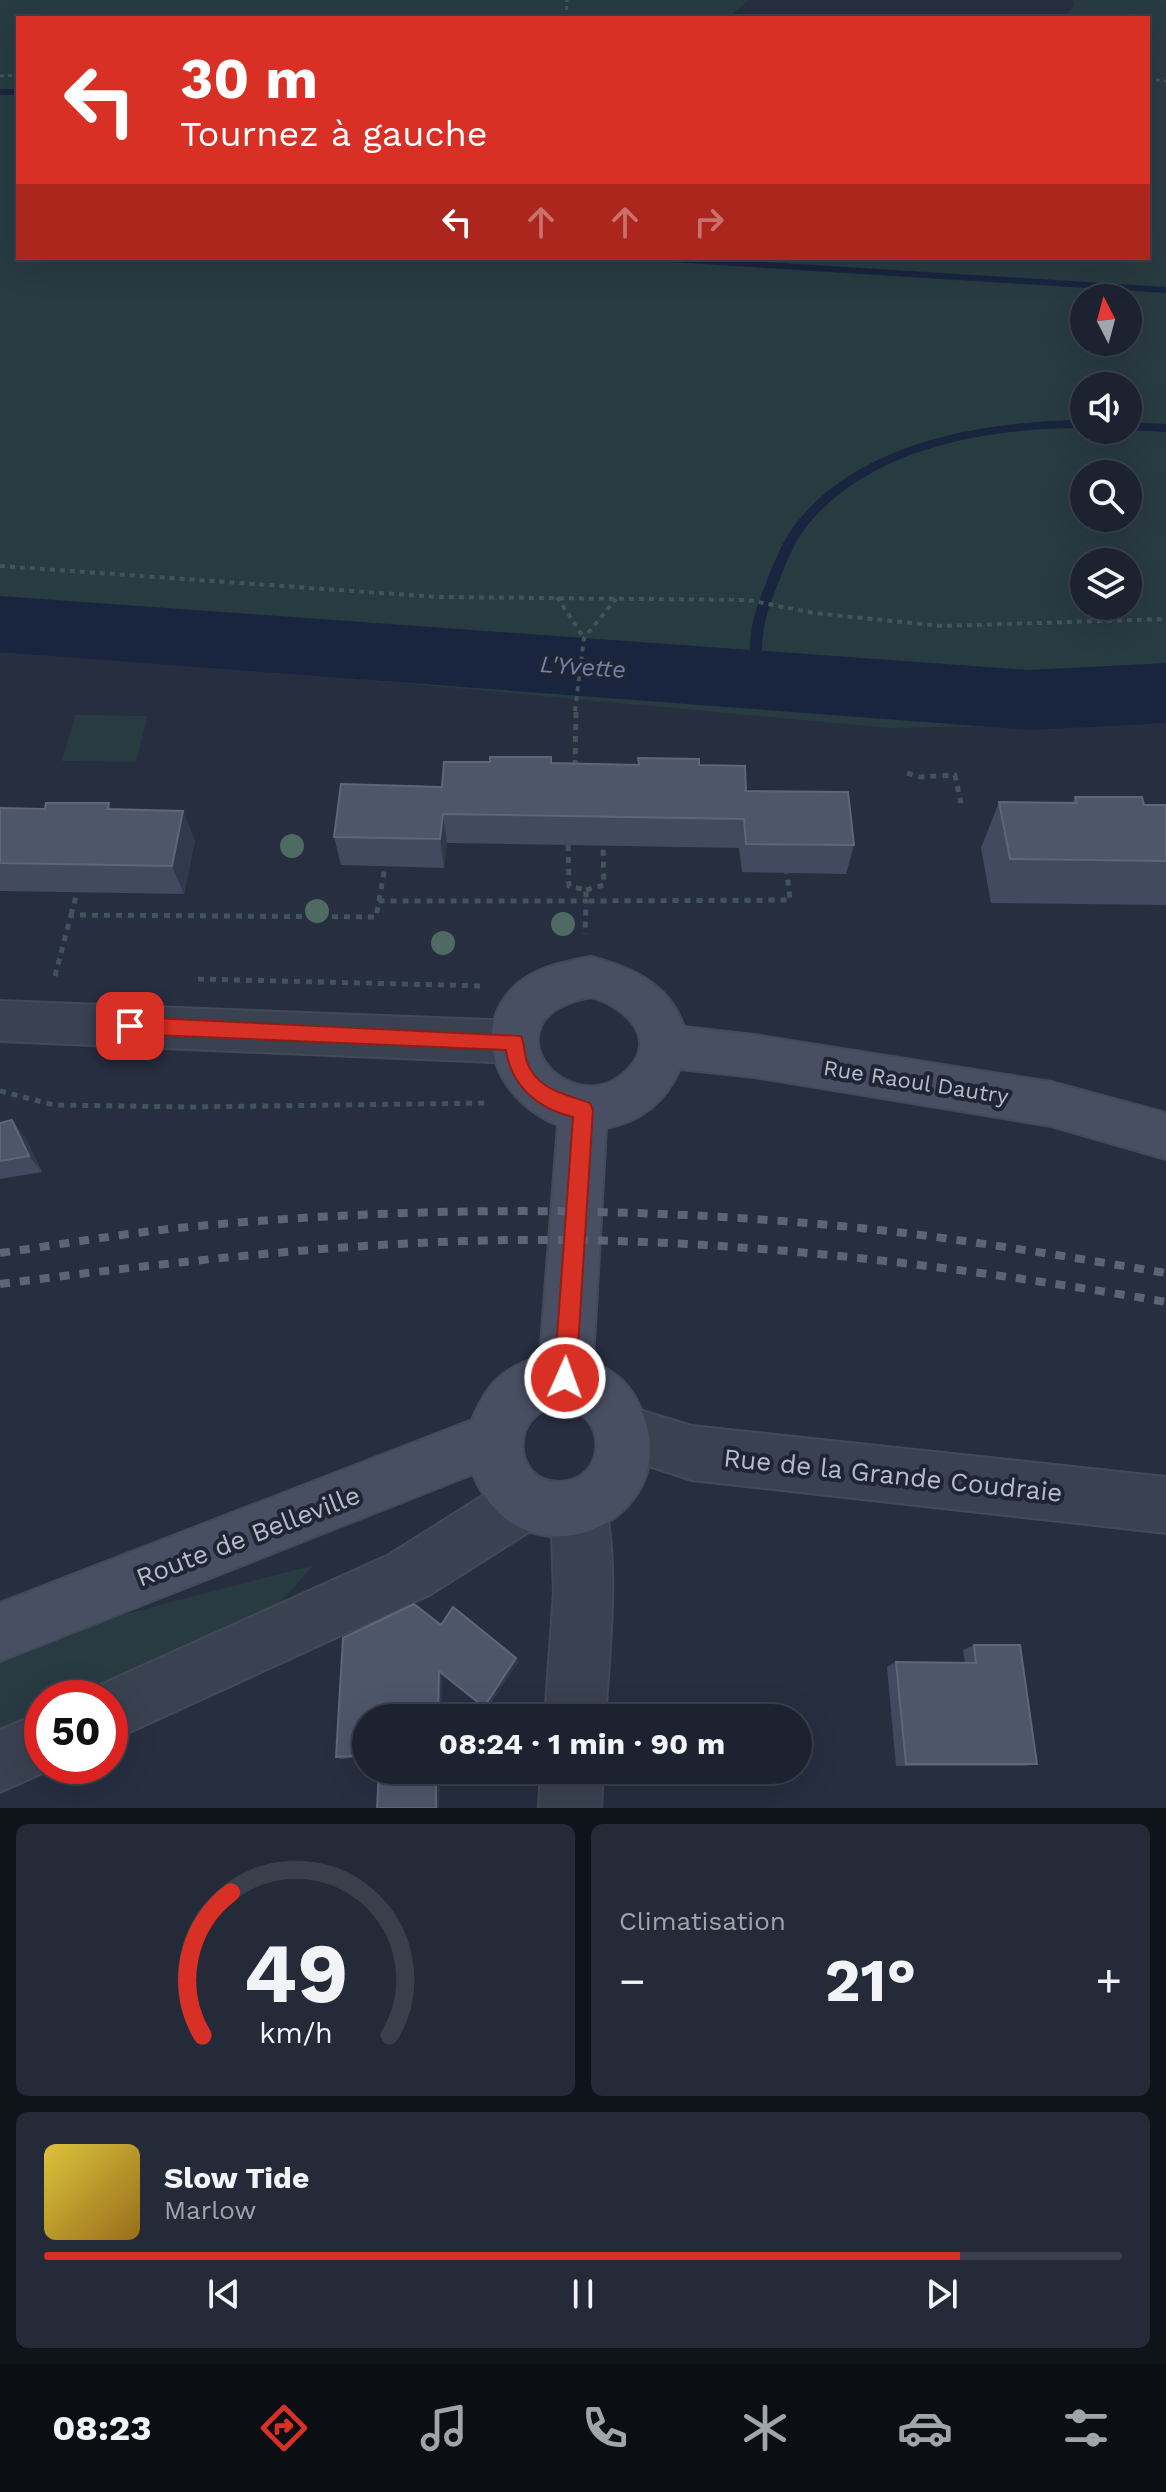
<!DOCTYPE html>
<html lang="fr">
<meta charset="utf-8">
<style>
:root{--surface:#1c2230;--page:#252a38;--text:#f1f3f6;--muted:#a0a4ab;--line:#3a3f4c;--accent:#d93025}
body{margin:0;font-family:"Work Sans",sans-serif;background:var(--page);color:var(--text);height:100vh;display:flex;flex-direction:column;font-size:30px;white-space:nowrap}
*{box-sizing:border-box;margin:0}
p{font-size:26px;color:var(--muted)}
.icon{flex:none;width:44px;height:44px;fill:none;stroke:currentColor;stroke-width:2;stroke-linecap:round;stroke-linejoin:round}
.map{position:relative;height:1808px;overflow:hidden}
.panel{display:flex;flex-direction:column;gap:16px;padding:16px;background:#0f131a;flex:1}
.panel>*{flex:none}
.hud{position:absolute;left:16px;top:16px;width:1134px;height:244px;border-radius:0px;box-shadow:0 8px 32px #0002,0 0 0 2px var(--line);background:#d93025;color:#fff;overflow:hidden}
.needle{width:52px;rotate:354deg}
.controls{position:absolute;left:1070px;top:284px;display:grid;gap:16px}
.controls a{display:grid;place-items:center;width:72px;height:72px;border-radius:50%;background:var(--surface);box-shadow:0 8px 32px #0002,0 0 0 2px var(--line);font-size:40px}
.speed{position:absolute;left:24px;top:1680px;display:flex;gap:16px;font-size:40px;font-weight:700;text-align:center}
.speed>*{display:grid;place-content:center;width:104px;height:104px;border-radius:50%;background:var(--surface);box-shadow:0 8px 32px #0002,0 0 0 2px var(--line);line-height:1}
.speed .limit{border:12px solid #d22;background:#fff;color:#111}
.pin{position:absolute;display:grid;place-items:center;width:68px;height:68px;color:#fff;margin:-34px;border-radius:16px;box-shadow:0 4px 12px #0006}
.me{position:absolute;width:88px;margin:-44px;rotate:2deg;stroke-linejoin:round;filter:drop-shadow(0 0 6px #0008)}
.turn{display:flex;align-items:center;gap:28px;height:168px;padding:0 32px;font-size:36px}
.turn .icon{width:104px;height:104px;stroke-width:2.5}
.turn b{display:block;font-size:56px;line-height:68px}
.lanes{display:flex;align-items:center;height:76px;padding:0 32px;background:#0003;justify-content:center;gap:40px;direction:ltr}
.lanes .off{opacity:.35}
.big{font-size:60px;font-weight:700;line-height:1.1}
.panel .card{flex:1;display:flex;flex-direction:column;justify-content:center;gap:12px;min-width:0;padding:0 28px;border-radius:12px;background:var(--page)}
.panel .dial{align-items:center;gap:0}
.dial svg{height:208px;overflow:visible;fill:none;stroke:var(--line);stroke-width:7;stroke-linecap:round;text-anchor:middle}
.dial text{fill:var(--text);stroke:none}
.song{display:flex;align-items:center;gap:24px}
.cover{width:96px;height:96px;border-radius:12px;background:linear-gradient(135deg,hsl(50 70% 55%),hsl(40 70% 35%))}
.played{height:8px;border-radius:4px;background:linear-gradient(90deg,var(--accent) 85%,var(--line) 85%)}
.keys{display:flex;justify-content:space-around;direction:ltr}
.heat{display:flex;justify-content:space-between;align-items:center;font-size:44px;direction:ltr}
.panel .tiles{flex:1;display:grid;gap:16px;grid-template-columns:1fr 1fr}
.card:last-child{grid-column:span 2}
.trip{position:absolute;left:352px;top:1704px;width:460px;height:80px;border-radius:40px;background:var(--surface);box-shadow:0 8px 32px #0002,0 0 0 2px var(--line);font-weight:700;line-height:80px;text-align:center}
.tab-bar{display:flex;height:128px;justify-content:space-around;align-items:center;background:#0b0e13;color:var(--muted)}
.tab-bar .icon{width:56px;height:56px}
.tab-bar .current{color:var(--accent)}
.tab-bar b{font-size:36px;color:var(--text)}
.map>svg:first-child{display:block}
</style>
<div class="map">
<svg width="1166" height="1808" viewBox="0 0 1166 1808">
<rect width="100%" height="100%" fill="#262e40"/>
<g fill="#283b41" fill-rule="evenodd">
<path d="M0 0H749L728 18H18V258H1148V18H1063L1074 6 1073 0H1166V723L890 728 0 646ZM1084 298H1128V342H1084ZM1084 386H1128V430H1084ZM1084 474H1128V518H1084ZM1084 562H1128V606H1084Z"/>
<polygon points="75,715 148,716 136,762 62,761"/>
<polygon points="314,1565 270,1613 79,1698 42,1698 42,1714 0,1733 0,1656 71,1628"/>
</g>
<polygon fill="#19243e" points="953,665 973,677 1043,678 1166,674 1166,704 963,709 925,716"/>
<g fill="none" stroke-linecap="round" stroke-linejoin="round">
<g fill="#19243e" fill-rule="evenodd">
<rect x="0" y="89" width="18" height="6"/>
<polygon points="650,258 703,258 1166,287 1166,293 655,261"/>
<path d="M1084 420V428C988 428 870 447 806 527 794 542 786 563 779 581 773 596 767 611 764 627 761 645 762 664 761 682L755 687 751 685 749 682C750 664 749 645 752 627 755 609 763 591 769 575 777 556 785 536 798 521 863 440 987 421 1084 420Z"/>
<polygon points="1128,422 1166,424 1166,432 1128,430"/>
</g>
<polygon fill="#19243e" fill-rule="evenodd" points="0,596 1030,670 1166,663 1166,723 1030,730 0,652"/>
<defs>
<g id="minor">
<polygon points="622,1405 692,1426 1166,1477 1166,1533 692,1480 603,1451 595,1432 603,1413"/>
<path d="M526 1473 546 1481 554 1500 559 1487 579 1479 599 1487C622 1544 609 1655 605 1718H545L554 1593 551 1508 546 1521 429 1595 110 1741V1698H85L89 1690 389 1555 506 1481Z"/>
<polygon points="42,1712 42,1766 58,1766 0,1792 0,1730"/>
<polygon points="541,1770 603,1770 601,1808 539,1808"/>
</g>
<polygon id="tertiary" points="0,1001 514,1021 531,1027 537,1042 531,1057 514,1063 0,1041"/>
<path id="secondary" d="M591 957C633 968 669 984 684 1027L754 1035 1051 1082 1166 1113V1159L1051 1126 754 1077 680 1069C665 1102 642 1121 606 1128L593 1362C618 1373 632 1386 642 1412 688 1521 523 1595 473 1474L0 1661V1603L472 1420C488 1382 501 1370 540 1356L558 1125C505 1105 467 1039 511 990 531 968 564 962 591 957ZM591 997C622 1005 658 1036 630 1067 573 1131 477 1018 591 997ZM559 1407C610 1410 608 1482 559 1482 510 1482 511 1409 559 1407Z"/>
</defs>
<use href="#minor" stroke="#444959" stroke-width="4"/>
<use href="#tertiary" stroke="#444959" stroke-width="4"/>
<use href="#secondary" stroke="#444959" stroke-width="4"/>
<g stroke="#415459" stroke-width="3" stroke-dasharray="4 4" stroke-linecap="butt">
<polyline points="566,18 567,0"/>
<polyline points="0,76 18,75"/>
<polyline points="1148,79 1166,81"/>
</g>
<g stroke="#415459" stroke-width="4" stroke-dasharray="5 5" stroke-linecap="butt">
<polyline points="0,566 438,597 748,600 814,613 942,626 1166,619"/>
<polyline points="557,597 584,638"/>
<polyline points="575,711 584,638 616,599"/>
</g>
<g stroke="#415459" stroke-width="5" stroke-dasharray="6 6" stroke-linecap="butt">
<polyline points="575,766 576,709"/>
<polyline points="907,773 920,777 955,775 961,803"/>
<polyline points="568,845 569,886 586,890 586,901 790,900 787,873"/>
<polyline points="586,890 604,885 603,846"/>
<polyline points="379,901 385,866"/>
<polyline points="71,915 77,892"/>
<polyline points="55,976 71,915 376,917 379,901 586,901 585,934"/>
<polyline points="198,979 484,986"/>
<polyline points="0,1091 54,1105 190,1107 489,1103"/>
</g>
<use href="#minor" fill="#3a4150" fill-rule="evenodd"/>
<use href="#tertiary" fill="#3a4150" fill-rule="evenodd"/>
<use href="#secondary" fill="#494f63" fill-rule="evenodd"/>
<g stroke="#5d6477" stroke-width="8" stroke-dasharray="10 10" stroke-linecap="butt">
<path d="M0 1253C66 1244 131 1232 198 1226 404 1207 613 1206 819 1224 935 1234 1051 1254 1166 1273"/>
<path d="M0 1284C172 1262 344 1242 517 1240 736 1238 951 1265 1166 1302"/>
</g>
</g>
<g fill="#4e6a63">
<circle cx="292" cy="846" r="12"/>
<circle cx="317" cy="911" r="12"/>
<circle cx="563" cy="924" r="12"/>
<circle cx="443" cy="943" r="12"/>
</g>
<g fill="#414a5e">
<polygon points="638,758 699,765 746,791 854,845 846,874 742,872 739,848 447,843 444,868 341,865 334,837 442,787 490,762 638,765"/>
<polygon points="1075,797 1144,805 1166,805 1166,905 991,903 981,848 999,802 1072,803"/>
<polygon points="109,803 111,809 195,840 184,894 0,891 0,808 45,809"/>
<polygon points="0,1123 25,1137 42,1172 0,1179"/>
<polygon points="414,1604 441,1625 453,1607 516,1658 518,1662 486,1710 442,1675 441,1718 366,1718 366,1757 341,1759 336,1757 343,1638"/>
<polygon points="974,1645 1037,1764 1024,1766 896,1766 887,1667 896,1662 965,1663 963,1650"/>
</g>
<g fill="#31394d">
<polygon points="183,811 195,840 184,894 172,866"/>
<polygon points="443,814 447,843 444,868 440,839"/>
<polygon points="12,1120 25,1137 42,1172 29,1156"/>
<polygon points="516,1658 518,1662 486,1710 484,1707"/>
<polygon points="439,1671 442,1675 441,1718 438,1718"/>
<polygon points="436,1770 440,1770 439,1808 436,1808"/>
</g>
<g fill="#4e566a" stroke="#5e6679" stroke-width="2">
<polygon points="490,757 551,757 551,763 639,765 638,758 699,759 699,765 745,766 746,791 848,792 854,845 746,844 744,819 443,814 440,839 334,837 341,784 442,787 444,762 490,762"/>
<polygon points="1075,797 1142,797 1144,805 1166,805 1166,861 1010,859 999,802 1077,803"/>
<polygon points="46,803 109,803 107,809 183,811 172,866 0,863 0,808 45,809"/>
<polygon points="12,1120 29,1156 0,1161 0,1123"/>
<polygon points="414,1604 441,1625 453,1607 516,1658 484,1707 439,1671 438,1718 366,1718 366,1755 336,1757 343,1638"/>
<polygon points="974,1645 1020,1645 1037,1764 906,1764 896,1662 976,1663"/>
<polygon points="379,1770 436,1770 436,1808 377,1808"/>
</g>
<path fill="#d93025" stroke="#8d1f18" stroke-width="2" d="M130 1017 521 1036C525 1044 524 1053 527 1062 538 1091 566 1094 590 1103L593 1110 576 1378 573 1386 565 1389 557 1386 554 1378 573 1117C538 1109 511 1086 506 1050L130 1034 123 1032 120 1026 123 1020Z"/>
<g text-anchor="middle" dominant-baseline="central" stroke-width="8" stroke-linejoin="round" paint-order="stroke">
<g font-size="22" fill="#b7bcca" stroke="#1f2535">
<text transform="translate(916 1082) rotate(9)">Rue Raoul Dautry</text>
</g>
<g font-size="24" font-style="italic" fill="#7182a8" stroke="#1f2535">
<text transform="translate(583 667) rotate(4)">L'Yvette</text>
</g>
<g font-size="26" fill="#b7bcca" stroke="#1f2535">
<text transform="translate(893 1475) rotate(6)">Rue de la Grande Coudraie</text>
<text transform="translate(248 1536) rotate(-21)">Route de Belleville</text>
</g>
</g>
</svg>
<div class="controls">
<a><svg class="needle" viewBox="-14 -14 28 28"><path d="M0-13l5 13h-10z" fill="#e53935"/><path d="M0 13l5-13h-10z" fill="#a0a4ab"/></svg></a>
<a><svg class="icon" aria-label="sound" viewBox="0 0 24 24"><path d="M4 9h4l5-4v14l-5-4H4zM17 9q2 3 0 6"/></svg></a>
<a><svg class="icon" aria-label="search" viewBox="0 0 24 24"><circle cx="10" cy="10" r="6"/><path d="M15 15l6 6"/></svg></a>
<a><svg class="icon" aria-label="layers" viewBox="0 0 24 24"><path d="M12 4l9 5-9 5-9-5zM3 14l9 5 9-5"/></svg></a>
</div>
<div class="speed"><div class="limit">50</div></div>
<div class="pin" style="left:130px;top:1026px;background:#d93025"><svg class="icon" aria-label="arrive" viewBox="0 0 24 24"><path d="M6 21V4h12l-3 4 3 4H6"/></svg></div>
<svg class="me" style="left:565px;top:1378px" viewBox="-20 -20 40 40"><circle r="17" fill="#d93025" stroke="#fff" stroke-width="3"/><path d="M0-11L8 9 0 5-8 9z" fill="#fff"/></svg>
<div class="trip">08:24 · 1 min · 90 m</div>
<div class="hud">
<div class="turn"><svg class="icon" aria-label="left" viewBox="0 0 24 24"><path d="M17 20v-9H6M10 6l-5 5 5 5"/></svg><div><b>30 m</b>Tournez à gauche</div></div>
<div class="lanes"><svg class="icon" aria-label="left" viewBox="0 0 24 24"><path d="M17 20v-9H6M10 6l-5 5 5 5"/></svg><svg class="icon off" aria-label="ahead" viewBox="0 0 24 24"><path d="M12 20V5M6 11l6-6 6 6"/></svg><svg class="icon off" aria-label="ahead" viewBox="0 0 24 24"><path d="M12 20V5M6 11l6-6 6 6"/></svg><svg class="icon off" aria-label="right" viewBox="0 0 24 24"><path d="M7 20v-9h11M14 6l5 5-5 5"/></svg></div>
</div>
</div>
<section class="panel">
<div class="tiles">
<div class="card dial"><svg viewBox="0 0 100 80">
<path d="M14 69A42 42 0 1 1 86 69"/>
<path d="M14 69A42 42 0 0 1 25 14" stroke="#d93025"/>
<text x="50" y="56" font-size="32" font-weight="700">49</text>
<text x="50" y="72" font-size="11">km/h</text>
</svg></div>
<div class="card"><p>Climatisation</p>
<div class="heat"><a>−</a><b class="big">21°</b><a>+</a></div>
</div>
<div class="card">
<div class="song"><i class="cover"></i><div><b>Slow Tide</b><p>Marlow</p></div></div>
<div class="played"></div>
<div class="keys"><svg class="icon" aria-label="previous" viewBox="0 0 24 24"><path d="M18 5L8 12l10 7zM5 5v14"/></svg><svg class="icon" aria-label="pause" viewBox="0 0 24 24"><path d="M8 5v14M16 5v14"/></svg><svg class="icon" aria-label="next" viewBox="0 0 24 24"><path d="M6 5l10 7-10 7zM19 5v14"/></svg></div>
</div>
</div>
</section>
<nav class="tab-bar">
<b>08:23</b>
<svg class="icon current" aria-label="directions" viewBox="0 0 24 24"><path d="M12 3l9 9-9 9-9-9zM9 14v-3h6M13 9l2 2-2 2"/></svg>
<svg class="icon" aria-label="music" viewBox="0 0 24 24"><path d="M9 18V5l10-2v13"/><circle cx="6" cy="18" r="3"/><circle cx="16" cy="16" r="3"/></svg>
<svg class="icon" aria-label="phone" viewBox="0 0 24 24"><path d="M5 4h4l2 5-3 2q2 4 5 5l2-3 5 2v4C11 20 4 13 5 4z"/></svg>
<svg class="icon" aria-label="climate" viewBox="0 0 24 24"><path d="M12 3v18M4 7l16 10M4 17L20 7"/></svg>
<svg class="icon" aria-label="car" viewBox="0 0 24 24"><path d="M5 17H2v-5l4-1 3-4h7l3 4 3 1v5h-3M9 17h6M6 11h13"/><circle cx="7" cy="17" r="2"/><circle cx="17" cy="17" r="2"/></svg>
<svg class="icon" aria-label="filters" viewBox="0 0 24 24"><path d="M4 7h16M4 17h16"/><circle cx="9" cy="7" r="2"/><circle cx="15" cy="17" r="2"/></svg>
</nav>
